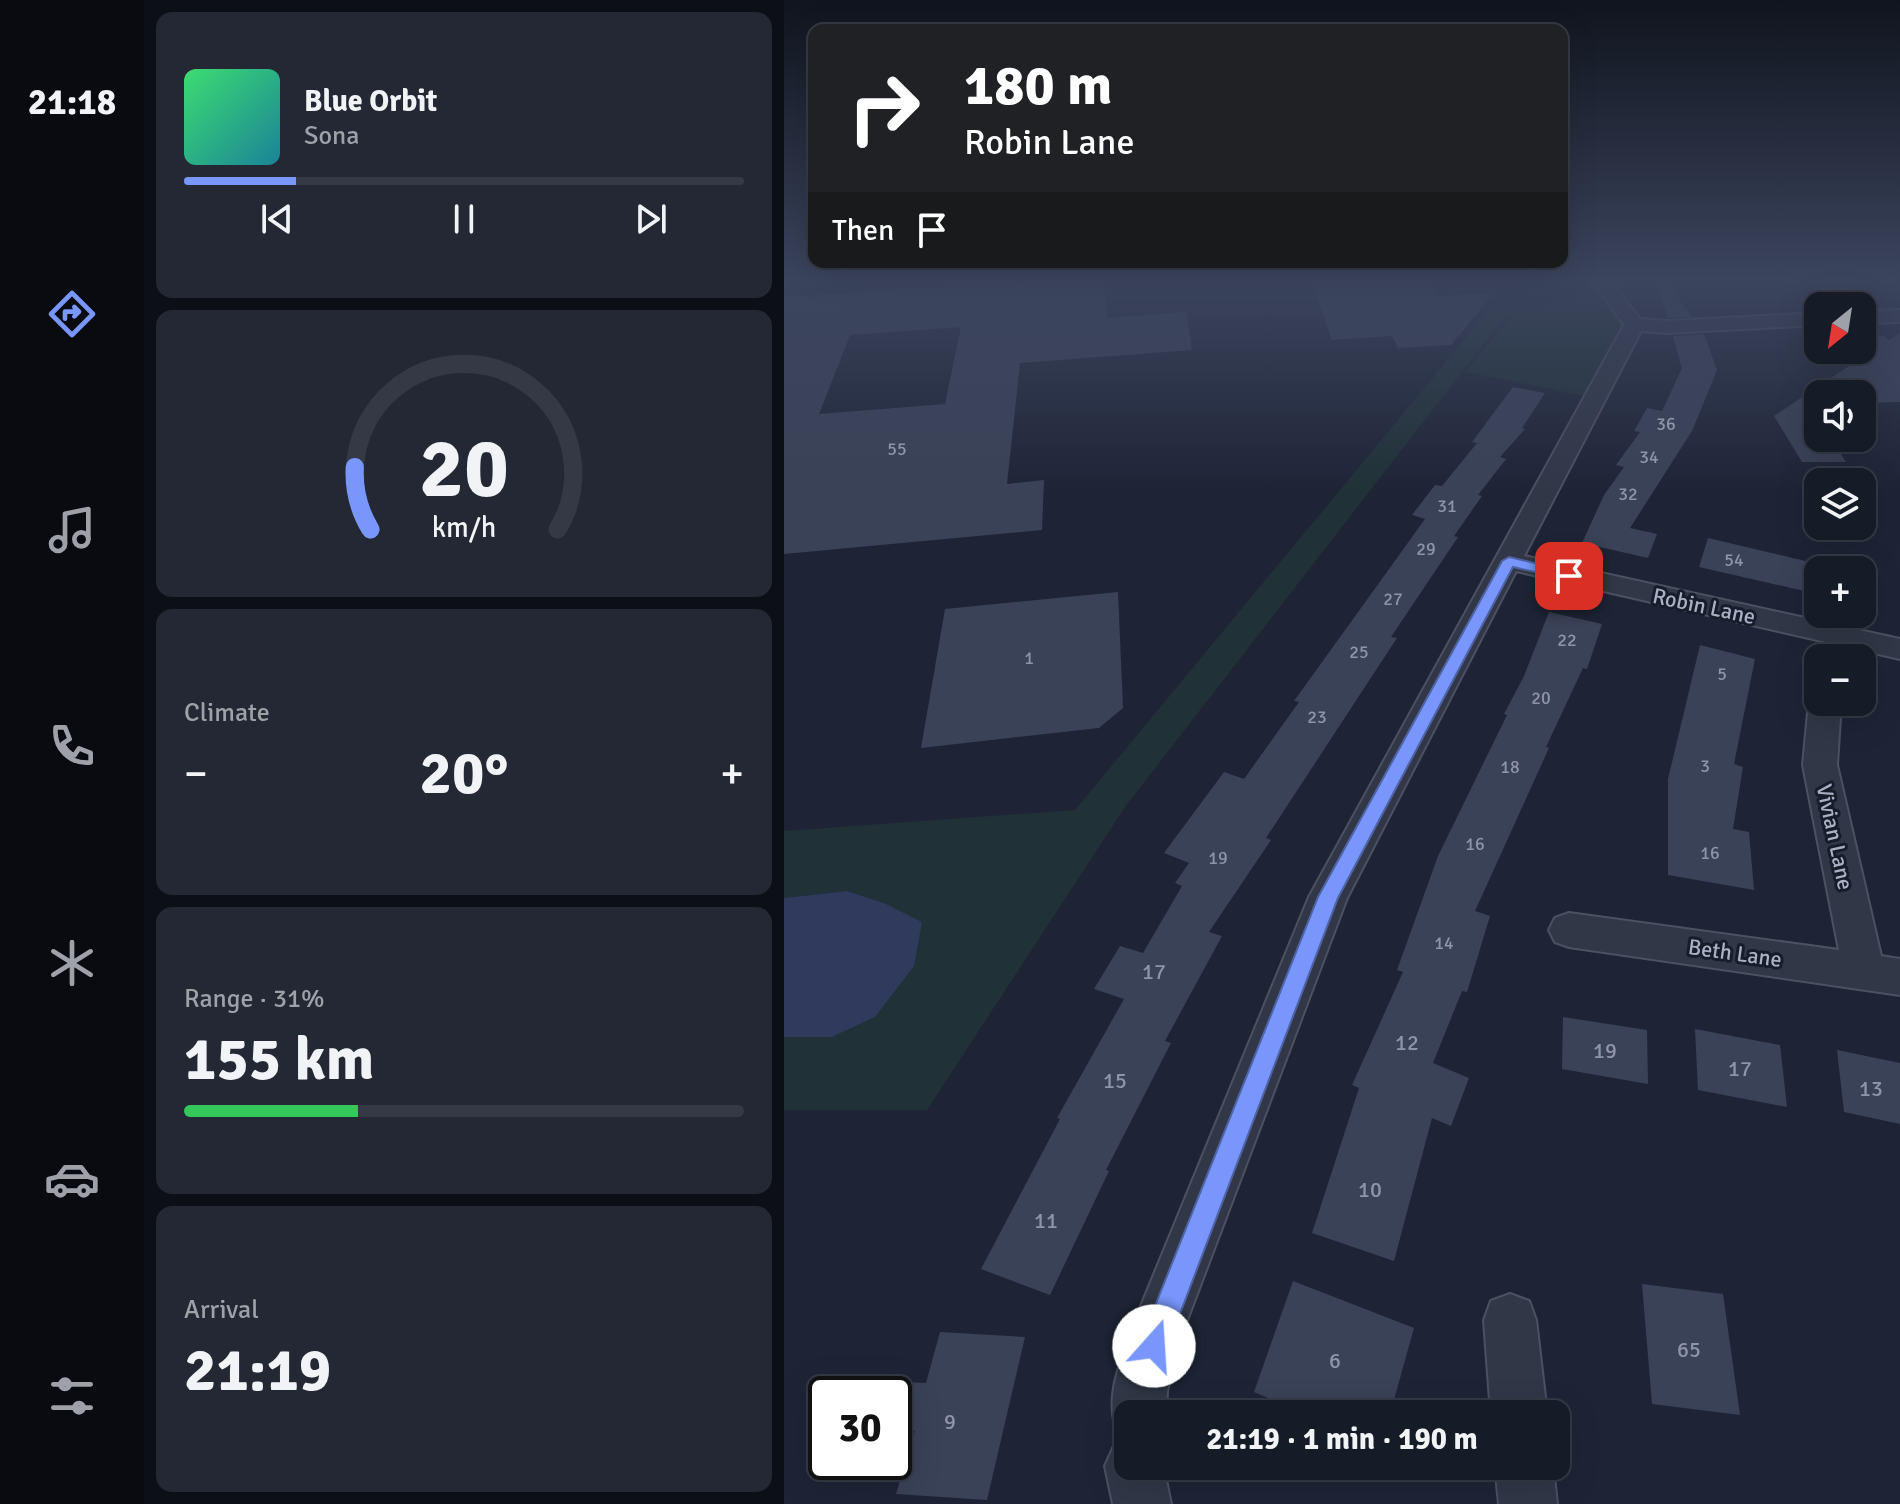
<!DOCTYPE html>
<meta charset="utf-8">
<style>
:root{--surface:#161b28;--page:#232834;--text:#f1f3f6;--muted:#9ea1a8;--line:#353945;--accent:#7896fc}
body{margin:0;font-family:Signika,sans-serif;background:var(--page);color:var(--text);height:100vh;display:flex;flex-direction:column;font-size:30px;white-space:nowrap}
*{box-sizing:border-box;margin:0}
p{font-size:26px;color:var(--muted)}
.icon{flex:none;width:44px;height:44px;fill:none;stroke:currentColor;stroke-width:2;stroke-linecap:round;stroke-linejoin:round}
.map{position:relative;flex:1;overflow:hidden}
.side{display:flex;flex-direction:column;gap:12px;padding:12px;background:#0c0f16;width:640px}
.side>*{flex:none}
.banner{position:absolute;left:24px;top:24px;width:760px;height:244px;border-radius:16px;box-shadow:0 8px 32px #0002,0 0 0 2px var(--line);background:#202124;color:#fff;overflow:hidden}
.needle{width:52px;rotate:210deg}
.fabs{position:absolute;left:1020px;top:292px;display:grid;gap:16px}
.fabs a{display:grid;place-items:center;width:72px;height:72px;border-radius:16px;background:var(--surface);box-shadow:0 8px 32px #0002,0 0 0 2px var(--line);font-size:40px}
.speed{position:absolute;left:24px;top:1376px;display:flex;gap:16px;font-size:40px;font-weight:700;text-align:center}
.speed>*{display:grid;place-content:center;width:104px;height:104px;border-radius:50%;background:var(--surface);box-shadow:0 8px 32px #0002,0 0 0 2px var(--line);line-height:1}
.speed .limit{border:4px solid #111;border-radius:12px;background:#fff;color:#111}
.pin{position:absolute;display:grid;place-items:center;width:68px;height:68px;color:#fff;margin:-34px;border-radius:16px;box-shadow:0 4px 12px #0006}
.me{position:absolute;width:88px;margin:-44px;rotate:19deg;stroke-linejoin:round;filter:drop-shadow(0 0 6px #0008)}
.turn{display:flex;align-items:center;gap:28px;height:168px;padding:0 24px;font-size:36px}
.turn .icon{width:104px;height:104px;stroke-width:2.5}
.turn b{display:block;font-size:56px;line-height:68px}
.then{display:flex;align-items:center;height:76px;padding:0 24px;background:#0003;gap:16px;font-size:30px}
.big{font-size:60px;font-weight:800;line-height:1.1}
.side .widget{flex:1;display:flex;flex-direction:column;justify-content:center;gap:12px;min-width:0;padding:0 28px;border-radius:16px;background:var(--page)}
.side .dial{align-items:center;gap:0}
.dial svg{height:208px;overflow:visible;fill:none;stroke:var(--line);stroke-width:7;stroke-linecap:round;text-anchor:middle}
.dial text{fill:var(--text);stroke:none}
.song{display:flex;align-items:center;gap:24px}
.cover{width:96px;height:96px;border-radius:12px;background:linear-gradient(135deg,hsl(140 70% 55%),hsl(190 70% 35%))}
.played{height:8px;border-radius:4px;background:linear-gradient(90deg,var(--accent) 20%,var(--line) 20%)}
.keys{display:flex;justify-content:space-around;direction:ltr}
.heat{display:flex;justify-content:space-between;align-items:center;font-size:44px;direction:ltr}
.charge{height:12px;border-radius:6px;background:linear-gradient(90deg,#34c759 31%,var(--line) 0)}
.trip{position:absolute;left:330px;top:1400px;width:456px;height:80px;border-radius:16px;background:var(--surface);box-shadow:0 8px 32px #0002,0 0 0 2px var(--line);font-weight:800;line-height:80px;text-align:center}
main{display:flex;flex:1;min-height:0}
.menu{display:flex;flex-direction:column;width:144px;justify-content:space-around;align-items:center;background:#090b10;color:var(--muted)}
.menu .icon{width:56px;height:56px}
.menu .active{color:var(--accent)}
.menu b{font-size:36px;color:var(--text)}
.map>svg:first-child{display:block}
</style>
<main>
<nav class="menu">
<b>21:18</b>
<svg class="icon active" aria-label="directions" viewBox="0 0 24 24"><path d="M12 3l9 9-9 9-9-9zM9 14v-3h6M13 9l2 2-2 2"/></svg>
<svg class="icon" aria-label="music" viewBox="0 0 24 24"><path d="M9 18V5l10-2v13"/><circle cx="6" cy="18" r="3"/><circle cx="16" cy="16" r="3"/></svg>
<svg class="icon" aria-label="phone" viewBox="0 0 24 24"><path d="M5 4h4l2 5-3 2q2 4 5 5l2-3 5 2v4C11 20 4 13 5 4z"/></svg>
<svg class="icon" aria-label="climate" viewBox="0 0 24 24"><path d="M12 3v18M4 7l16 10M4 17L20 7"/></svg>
<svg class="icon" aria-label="car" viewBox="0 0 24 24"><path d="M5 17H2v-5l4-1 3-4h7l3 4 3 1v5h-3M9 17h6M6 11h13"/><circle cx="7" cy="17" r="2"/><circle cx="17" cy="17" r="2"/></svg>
<svg class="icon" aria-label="filters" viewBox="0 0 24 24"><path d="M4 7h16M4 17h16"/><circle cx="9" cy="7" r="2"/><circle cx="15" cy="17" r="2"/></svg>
</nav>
<section class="side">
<div class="widget">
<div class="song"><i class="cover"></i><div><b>Blue Orbit</b><p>Sona</p></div></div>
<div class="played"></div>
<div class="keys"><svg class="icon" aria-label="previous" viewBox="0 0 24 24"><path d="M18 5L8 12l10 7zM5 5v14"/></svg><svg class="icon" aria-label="pause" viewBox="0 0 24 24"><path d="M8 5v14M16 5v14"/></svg><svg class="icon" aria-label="next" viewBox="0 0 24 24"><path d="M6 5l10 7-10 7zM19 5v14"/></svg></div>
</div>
<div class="widget dial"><svg viewBox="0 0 100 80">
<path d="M14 69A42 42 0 1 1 86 69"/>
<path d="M14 69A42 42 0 0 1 8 45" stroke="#7896fc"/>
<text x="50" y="56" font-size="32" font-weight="700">20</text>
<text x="50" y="72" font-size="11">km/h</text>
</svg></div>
<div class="widget"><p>Climate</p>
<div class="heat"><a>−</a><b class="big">20°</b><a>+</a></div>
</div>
<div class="widget"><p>Range · 31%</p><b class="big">155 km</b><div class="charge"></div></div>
<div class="widget"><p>Arrival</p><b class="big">21:19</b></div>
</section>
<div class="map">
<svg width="1116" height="1504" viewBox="0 0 1116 1504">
<rect width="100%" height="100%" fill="#1e2436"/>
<polygon fill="#203137" points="828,295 850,325 812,398 681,372 725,319 722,315 341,807 143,1110 0,1110 0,1037 48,1037 138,922 100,903 63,891 0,898 0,831 291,810 710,304 726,297 728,300"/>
<polygon fill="#2f3a5c" points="63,891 100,903 138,922 130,966 91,1017 48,1037 0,1037 0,898"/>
<g fill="#3a4257" fill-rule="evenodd">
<path d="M199 283H321L322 318 402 312 408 350 236 363 223 484 260 480 258 530 0 554V297ZM177 327 161 404 35 414 66 335Z"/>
<polygon points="528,283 652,283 653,296 710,293 667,345 614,348 608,336 548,340"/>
<polygon points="873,283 883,283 908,317 884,318"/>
<polygon points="1116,333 1116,402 1078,403 1078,394 1034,394 1034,405 1024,405 1034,420 1034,438 1046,438 1062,462 1018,462 990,416 1068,364 1055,363 1041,350 1078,350 1078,337 1100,336 1105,340"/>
<polygon points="920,334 933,370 908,431 846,528 873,534 864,558 798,543 820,495 840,467 832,465 856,432 850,431 863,408 878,411 898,368 889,336"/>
<polygon points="729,387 761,393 738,428 741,429 716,457 722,459 694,495 698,496 670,536 674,537 607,637 613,638 482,838 487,840 425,932 438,936 381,1041 387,1043 322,1170 325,1171 266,1295 197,1269 276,1119 273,1118 340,999 310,989 336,946 359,953 398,886 391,883 405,863 380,853 440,772 460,779 515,702 510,701 641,519 628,515 651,485 658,486 693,443 688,442"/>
<polygon points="924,538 1034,564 1034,594 915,567"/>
<polygon points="334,592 339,708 315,728 137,748 161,609"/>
<polygon points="765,612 818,624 803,669 799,668 762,747 765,748 691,911 706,916 683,992 678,991 649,1063 685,1078 667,1126 648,1118 610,1261 528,1233 575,1088 568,1085 619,972 613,970 654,856 723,715 720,714 740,676"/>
<polygon points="916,645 971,659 950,764 959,767 949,829 965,832 970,890 884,875 884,779"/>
<polygon points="779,1017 863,1030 864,1084 778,1069"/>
<polygon points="911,1029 996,1045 1003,1107 914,1090"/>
<polygon points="1053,1050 1116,1063 1116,1124 1060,1112"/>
<polygon points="509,1281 630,1328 606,1414 521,1414 470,1392"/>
<polygon points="858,1284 939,1294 956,1415 868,1404"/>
<polygon points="156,1332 241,1337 203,1500 112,1494 131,1431 110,1429 110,1412 119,1382 142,1383"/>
</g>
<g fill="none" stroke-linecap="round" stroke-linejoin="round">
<defs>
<g id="minor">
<path d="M810 283H828L856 319 884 321 1034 313V325L884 333 857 331 740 556 1116 639V659L732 571 563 898 402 1323 383 1391 382 1414H344V1438L334 1434C319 1396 338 1361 350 1323L525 897 840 325Z"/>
<polygon points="1035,283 1055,283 1080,306 1078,308 1078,306 1059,306"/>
<polygon points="1116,310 1116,322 1078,323 1078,311"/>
<polygon points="1034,693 1034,702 1057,702 1053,765 1097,956 1116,959 1116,995 785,947 771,942 765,930 771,918 785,913 1055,950 1019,765 1025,702"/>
<polygon points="726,1294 745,1301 752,1320 763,1414 707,1414 700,1320 707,1301"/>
<polygon points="344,1440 344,1466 379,1466 387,1504 329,1504 321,1466 330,1446"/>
<polygon points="711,1466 769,1466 773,1504 715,1504"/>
</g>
</defs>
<use href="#minor" stroke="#4c5162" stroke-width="4"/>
<use href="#minor" fill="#313747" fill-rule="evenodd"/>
</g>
<linearGradient id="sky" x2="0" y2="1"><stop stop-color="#10141e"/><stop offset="0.57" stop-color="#3b455d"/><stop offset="1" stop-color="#3b455d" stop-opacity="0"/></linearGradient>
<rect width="1116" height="493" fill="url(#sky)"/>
<polygon fill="#7896fc" stroke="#4e62a4" stroke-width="2" points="725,557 790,572 792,576 785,580 729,567 554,898 380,1356 370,1360 359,1356 355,1346 534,897 718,561"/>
<g text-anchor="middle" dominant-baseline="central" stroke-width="6" stroke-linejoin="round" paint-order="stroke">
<g font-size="18" fill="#8f95a9">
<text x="882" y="424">36</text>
<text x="113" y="449">55</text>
<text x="865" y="457">34</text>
<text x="844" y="494">32</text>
<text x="663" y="506">31</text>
<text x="642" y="549">29</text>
<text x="950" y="560">54</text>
<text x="609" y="599">27</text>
<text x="783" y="640">22</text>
<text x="575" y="652">25</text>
<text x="245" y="658">1</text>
<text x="938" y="674">5</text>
<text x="757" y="698">20</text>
<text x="533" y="717">23</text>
<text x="921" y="766">3</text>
<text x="726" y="767">18</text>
<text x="691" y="844">16</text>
<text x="926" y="853">16</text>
<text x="434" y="858">19</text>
<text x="660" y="943">14</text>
</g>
<g font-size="22" fill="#abb1c4" stroke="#171c2b">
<text transform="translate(920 606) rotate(12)">Robin Lane</text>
<text transform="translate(1051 837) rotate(78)">Vivian Lane</text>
<text transform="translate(951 953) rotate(8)">Beth Lane</text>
</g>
<g font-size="22" fill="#8f95a9">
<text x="370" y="971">17</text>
<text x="623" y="1042">12</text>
<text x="821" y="1050">19</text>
<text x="956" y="1068">17</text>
<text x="331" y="1080">15</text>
<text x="1087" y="1088">13</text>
<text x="586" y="1189">10</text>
<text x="262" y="1220">11</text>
<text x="905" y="1349">65</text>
<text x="551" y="1360">6</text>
<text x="166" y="1421">9</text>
</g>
</g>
</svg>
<div class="fabs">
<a><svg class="needle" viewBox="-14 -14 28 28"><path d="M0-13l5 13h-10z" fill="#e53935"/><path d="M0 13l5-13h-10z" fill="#9ea1a8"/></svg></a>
<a><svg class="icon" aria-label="sound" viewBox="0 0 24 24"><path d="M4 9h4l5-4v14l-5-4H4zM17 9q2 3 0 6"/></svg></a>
<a><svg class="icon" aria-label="layers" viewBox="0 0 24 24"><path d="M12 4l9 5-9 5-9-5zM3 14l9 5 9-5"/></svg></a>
<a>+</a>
<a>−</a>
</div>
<div class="speed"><div class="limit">30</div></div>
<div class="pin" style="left:785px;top:576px;background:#d93025"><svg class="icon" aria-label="arrive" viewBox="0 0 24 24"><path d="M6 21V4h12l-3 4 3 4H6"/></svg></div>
<svg class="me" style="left:370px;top:1346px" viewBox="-20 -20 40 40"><circle r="19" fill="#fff"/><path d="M0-13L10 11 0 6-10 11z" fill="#7896fc"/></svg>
<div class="trip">21:19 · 1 min · 190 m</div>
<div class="banner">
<div class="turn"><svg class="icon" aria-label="right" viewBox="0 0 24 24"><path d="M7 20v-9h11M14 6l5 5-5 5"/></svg><div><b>180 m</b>Robin Lane</div></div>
<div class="then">Then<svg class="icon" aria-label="arrive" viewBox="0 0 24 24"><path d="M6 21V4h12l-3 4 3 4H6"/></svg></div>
</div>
</div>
</main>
